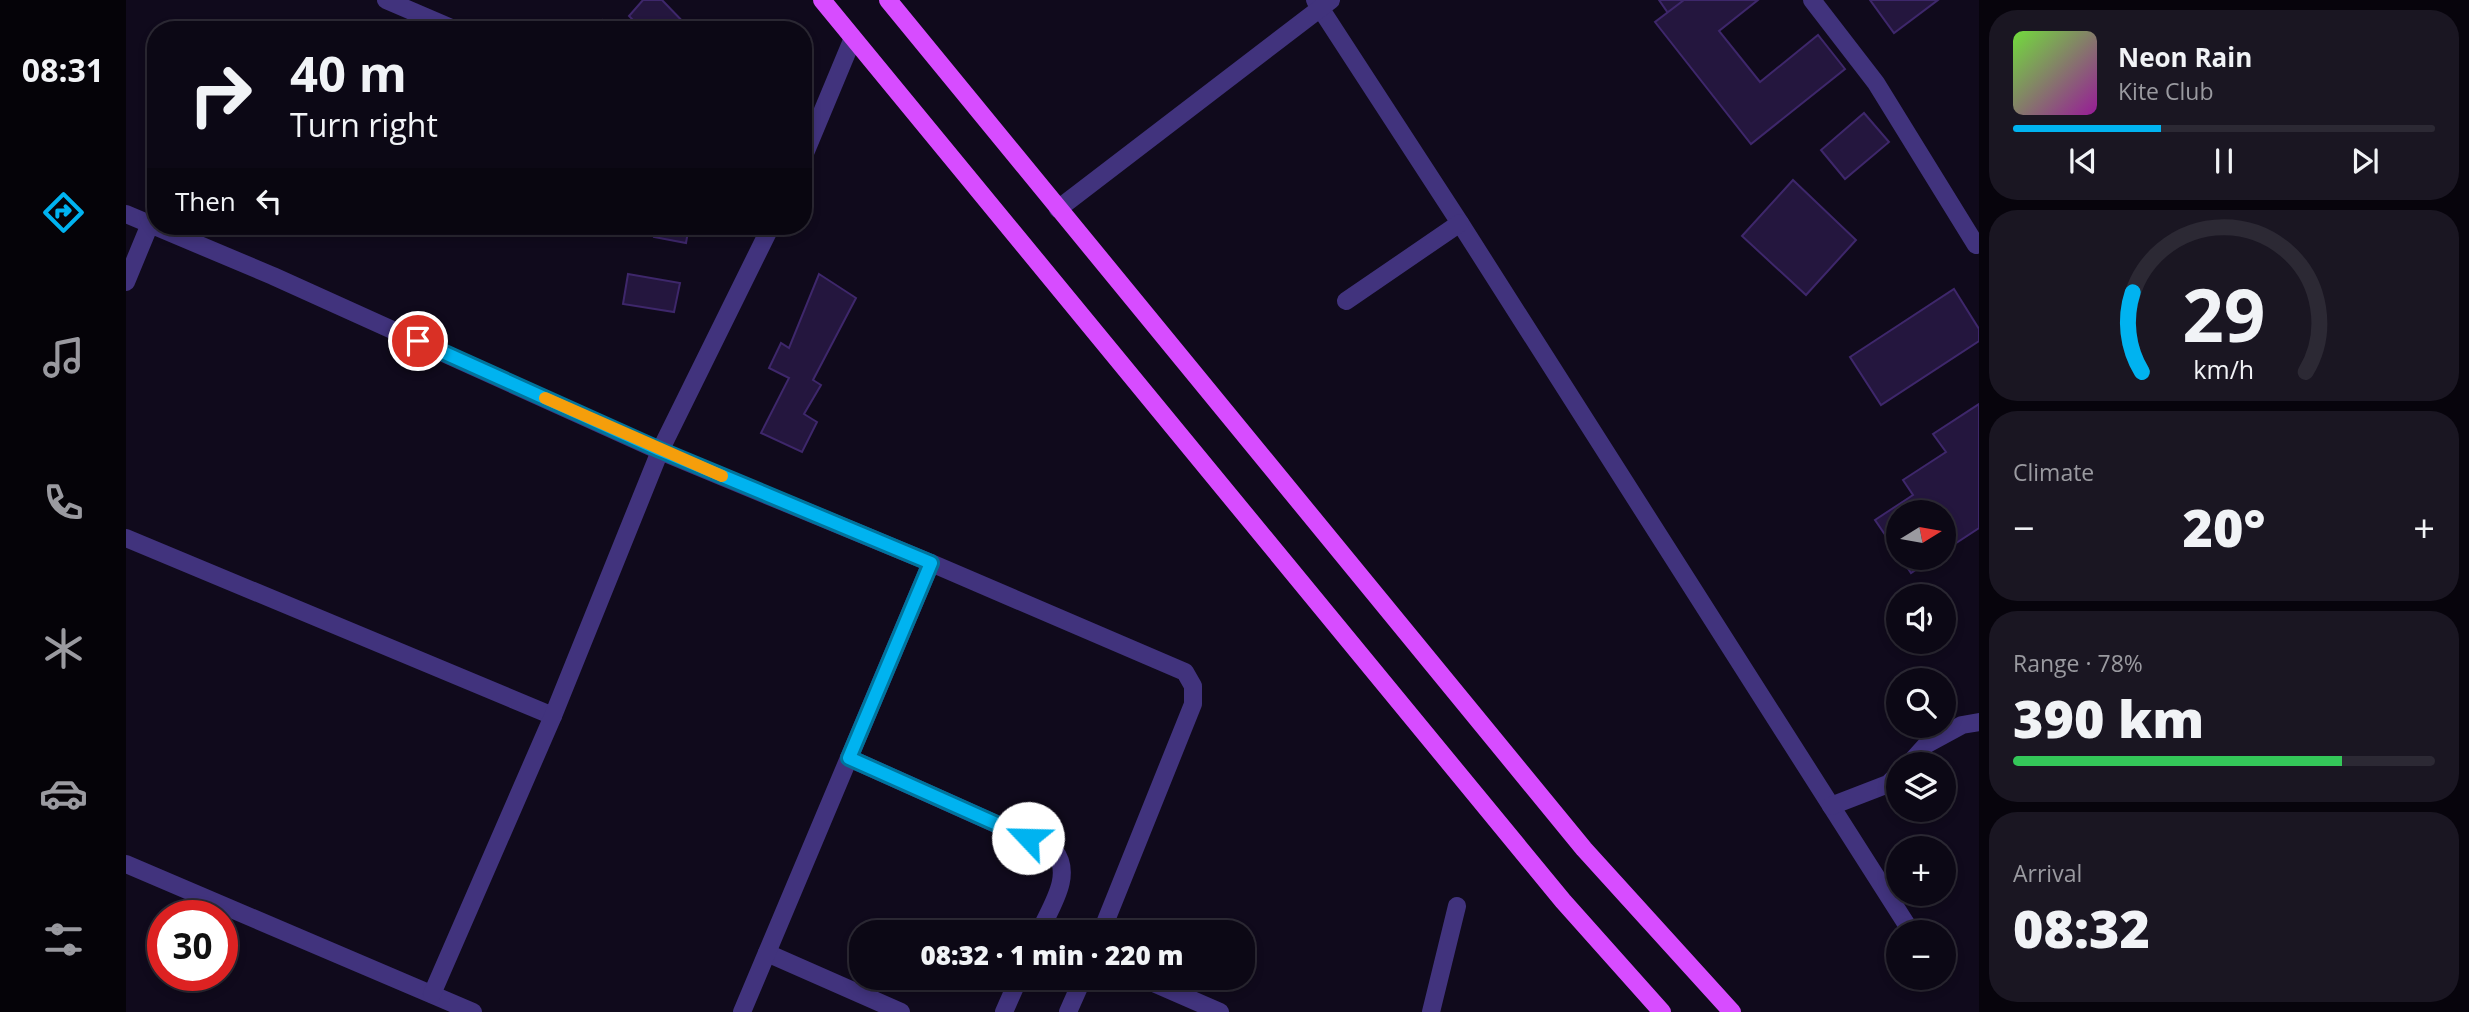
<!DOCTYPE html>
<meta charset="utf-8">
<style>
:root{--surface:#0c0815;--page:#1a1622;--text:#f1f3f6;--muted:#9a9aa0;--line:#2c2934;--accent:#00b3f0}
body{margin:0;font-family:"Open Sans",sans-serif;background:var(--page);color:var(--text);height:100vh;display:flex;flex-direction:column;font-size:26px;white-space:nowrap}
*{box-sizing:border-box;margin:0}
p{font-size:23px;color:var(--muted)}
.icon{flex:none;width:38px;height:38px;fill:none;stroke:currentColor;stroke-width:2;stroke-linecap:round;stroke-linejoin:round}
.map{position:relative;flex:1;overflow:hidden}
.panel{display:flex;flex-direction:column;gap:10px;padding:10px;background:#07040c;width:490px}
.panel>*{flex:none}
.guide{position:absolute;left:21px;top:21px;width:665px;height:214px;border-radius:28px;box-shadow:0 4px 10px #0003,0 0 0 2px var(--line);background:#0c0815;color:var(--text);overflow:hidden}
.needle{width:46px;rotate:79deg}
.fabs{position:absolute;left:1760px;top:500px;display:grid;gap:14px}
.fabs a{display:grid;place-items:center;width:70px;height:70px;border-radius:50%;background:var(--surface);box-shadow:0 4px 10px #0003,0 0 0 2px var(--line);font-size:35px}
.speed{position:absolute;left:21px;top:900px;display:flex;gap:14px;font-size:35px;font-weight:700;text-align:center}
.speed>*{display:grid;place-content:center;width:91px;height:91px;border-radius:50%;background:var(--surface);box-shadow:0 4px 10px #0003,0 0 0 2px var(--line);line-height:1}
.speed .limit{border:10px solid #d22;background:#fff;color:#111}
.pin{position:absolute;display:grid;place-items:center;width:60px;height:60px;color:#fff;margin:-30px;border:4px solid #fff;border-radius:50%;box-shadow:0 2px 7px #0007}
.me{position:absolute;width:77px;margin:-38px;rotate:294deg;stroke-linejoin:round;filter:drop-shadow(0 0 5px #0008)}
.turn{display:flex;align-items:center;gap:24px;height:147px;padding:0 28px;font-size:32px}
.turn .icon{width:91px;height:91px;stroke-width:2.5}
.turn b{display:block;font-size:49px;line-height:60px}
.then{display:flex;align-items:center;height:66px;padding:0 28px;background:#0003;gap:14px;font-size:26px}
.big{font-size:52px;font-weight:800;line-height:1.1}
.panel .widget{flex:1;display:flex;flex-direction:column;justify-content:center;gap:10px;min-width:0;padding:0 24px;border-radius:28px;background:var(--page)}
.panel .dial{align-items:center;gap:0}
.dial svg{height:182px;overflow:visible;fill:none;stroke:var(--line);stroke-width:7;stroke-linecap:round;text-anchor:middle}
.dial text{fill:var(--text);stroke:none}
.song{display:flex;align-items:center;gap:21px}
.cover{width:84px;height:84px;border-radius:10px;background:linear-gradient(135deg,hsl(100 70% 55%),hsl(300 70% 35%))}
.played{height:7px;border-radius:4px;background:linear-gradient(90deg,var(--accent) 35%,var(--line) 35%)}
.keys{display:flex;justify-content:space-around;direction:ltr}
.heat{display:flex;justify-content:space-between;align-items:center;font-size:38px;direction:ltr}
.charge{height:10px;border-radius:5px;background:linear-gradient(90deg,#34c759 78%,var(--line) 0)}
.trip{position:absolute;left:723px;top:920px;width:406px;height:70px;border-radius:28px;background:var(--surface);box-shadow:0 4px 10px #0003,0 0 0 2px var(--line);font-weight:800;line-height:70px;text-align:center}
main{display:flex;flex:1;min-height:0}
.tab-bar{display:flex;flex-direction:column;width:126px;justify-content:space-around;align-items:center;background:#050308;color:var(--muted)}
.tab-bar .icon{width:49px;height:49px}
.tab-bar .active{color:var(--accent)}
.tab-bar b{font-size:32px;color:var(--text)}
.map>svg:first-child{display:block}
</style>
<main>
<nav class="tab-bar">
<b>08:31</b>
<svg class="icon active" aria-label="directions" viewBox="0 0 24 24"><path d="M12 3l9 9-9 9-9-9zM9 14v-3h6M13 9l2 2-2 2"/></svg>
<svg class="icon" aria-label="music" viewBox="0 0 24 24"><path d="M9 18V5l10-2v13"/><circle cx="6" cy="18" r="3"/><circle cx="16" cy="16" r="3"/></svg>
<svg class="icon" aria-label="phone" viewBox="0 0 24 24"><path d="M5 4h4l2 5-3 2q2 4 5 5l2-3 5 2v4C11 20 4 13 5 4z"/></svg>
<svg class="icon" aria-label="climate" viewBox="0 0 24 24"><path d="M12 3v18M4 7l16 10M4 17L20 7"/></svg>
<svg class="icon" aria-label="car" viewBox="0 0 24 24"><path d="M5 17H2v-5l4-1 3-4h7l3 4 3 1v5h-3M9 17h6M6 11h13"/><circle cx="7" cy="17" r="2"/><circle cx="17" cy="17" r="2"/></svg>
<svg class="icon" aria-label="filters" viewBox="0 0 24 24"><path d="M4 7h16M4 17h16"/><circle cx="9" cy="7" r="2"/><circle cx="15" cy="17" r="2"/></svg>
</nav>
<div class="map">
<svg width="1853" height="1012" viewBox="0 0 1853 1012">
<rect width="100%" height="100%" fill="#100a1c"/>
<g fill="#24163e" stroke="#3e276b" stroke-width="2">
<polygon points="517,0 536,0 565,30 517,30 503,16"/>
<polygon points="1533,0 1559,0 1542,13"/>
<polygon points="1558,0 1632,0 1593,31 1634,82 1692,35 1719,69 1625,144 1529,22"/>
<polygon points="1744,0 1812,0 1768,33"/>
<polygon points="477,20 503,26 502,30 472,30"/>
<polygon points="1738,113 1763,142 1719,179 1695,150"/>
<polygon points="1667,180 1730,240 1680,295 1616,236"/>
<polygon points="530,226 563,226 560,243 528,237"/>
<polygon points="502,274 554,283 548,312 497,304"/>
<polygon points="693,274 730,298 687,380 695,385 678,414 691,422 676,452 635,433 663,378 643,368 655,343 663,348"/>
<polygon points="1828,289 1853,329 1853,341 1755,405 1724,357"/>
<polygon points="1853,404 1853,528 1818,551 1818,513 1773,513 1773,555 1749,520 1787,495 1777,480 1820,452 1807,434"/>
<polygon points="1775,558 1807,558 1785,573"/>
</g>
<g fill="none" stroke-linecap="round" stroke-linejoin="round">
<g stroke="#41337d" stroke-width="18">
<polyline points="260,0 330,30"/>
<polyline points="1189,0 1334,223 1786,933"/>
<polyline points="1686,0 1750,83 1850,245"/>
<polyline points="677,158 727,38"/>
<polyline points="932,209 1205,0"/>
<polyline points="0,214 147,276 534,451 805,563 1059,672 1067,686 1067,704 975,933"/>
<polyline points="0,282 24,224"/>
<polyline points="1220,301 1334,223"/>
<polyline points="0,538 427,716"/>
<path d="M723 758 928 850C948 875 925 906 913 933"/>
<polyline points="1782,765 1801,744 1836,725 1853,722"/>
<polyline points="1705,806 1762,784 1773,773"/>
<polyline points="0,864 347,1012"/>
<polyline points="641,953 775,1012"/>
<polyline points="1016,978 1094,1012"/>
<polyline points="306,994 427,716 534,451 645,226"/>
<polyline points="616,1012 805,563"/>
<polyline points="878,1012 893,978"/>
<polyline points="942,1012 957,978"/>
<polyline points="1305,1012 1331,906"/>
</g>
<g stroke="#d74cff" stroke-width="18">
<polyline points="696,0 1437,901 1536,1012"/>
<polyline points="762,0 1458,849 1606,1012"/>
</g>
</g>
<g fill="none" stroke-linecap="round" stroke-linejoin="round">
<defs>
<polyline id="route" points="292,341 534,450 805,563 723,758 902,838"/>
</defs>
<use href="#route" stroke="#00749c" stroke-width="18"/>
<use href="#route" stroke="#00b3f0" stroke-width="12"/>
<polyline stroke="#f59e0b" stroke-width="12" points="419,398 596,476"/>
</g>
</svg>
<div class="fabs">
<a><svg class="needle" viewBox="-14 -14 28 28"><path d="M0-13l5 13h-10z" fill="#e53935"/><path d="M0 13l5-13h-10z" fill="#9a9aa0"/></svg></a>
<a><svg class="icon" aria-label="sound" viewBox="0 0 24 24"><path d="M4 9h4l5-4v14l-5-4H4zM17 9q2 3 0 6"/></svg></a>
<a><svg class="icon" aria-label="search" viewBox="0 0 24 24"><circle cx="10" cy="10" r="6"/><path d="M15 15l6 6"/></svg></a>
<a><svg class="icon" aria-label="layers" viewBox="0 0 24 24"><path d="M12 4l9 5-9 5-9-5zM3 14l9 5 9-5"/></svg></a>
<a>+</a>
<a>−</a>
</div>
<div class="speed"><div class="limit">30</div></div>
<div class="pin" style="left:292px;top:341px;background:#d93025"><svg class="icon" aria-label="arrive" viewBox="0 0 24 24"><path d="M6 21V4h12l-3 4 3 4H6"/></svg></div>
<svg class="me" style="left:902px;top:838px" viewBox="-20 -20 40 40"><circle r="19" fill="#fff"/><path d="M0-13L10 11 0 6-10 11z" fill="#00b3f0"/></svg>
<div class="trip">08:32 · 1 min · 220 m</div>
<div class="guide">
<div class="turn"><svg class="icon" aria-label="right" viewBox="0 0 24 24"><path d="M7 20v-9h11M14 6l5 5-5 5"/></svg><div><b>40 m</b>Turn right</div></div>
<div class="then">Then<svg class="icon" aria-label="left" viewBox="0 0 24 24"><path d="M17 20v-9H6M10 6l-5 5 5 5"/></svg></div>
</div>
</div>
<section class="panel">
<div class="widget">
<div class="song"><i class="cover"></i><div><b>Neon Rain</b><p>Kite Club</p></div></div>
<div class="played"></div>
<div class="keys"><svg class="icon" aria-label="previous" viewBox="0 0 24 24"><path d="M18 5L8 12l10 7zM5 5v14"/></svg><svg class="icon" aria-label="pause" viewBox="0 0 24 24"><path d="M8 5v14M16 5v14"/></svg><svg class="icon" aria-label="next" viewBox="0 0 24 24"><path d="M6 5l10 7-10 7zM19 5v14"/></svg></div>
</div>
<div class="widget dial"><svg viewBox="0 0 100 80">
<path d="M14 69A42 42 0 1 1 86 69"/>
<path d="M14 69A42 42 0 0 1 10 34" stroke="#00b3f0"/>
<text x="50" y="56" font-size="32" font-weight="700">29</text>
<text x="50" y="72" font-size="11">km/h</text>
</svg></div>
<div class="widget"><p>Climate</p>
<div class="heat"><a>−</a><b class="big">20°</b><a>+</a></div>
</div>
<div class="widget"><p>Range · 78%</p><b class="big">390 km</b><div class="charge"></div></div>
<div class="widget"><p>Arrival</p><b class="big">08:32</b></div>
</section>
</main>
